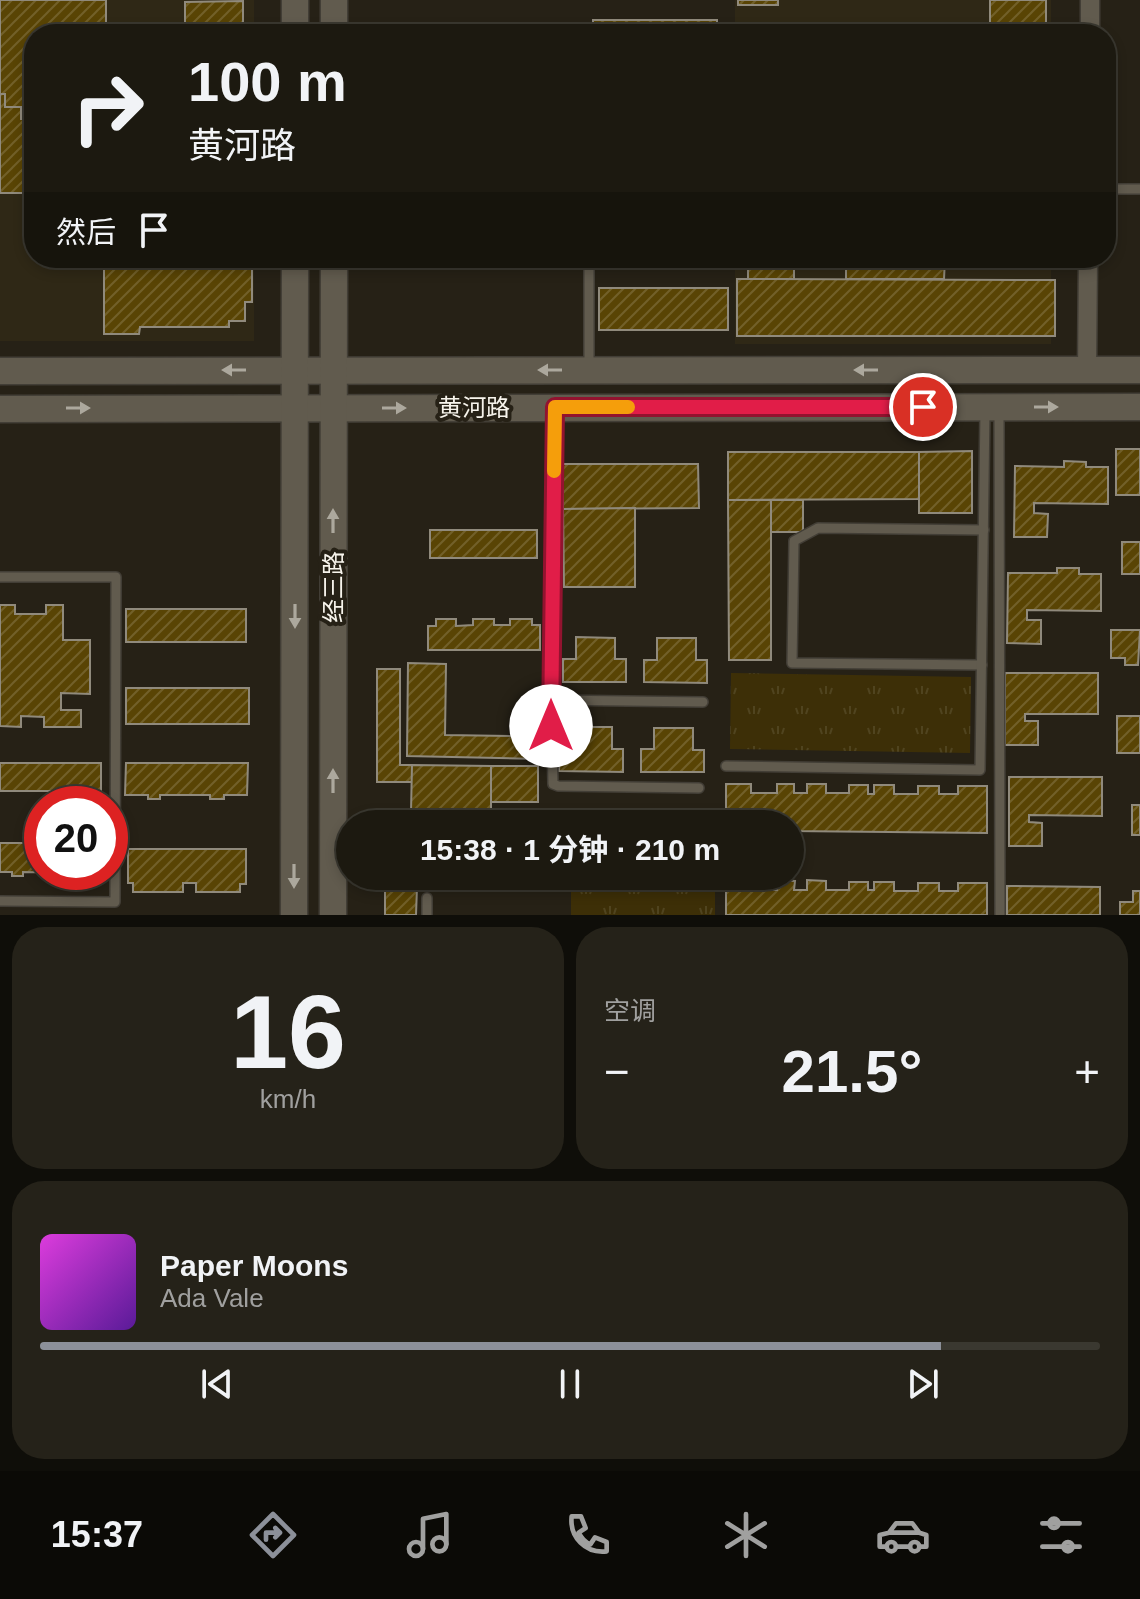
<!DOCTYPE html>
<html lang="zh">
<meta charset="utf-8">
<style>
:root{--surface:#1c1910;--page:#252219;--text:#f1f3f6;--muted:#a0a09f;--line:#3a3830;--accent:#8c9099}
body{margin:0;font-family:Arial,"Noto Sans SC",sans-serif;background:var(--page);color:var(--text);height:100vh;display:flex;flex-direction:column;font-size:30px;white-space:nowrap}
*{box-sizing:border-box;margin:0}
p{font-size:26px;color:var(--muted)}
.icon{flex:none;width:44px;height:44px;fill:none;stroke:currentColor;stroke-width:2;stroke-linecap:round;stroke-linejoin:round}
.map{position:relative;height:915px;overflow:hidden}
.side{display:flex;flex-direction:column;gap:12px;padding:12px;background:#0f0e09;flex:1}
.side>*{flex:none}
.top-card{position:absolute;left:24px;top:24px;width:1092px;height:244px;border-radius:32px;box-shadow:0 4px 12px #0003,0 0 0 2px var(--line);background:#1c1910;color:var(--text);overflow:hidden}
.speed{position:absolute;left:24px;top:786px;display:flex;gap:16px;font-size:40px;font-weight:700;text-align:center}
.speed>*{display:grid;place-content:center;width:104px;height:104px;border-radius:50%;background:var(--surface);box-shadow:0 4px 12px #0003,0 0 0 2px var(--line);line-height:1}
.speed .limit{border:12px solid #d22;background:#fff;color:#111}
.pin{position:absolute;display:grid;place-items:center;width:68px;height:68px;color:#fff;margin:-34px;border:4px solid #fff;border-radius:50%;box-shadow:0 2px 8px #0007}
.me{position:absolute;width:88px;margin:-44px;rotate:0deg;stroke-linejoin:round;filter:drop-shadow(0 0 6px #0008)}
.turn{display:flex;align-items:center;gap:28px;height:168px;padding:0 32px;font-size:36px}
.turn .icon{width:104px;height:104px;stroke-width:2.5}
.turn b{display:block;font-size:56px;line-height:68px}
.then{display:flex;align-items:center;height:76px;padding:0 32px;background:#0003;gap:16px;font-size:30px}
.big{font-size:60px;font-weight:700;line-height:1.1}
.side .card{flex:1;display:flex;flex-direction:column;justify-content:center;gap:12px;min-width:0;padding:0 28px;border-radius:32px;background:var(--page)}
.side .dial{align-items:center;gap:0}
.dial b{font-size:104px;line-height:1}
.song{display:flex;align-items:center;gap:24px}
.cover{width:96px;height:96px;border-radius:12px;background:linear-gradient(135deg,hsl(300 70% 55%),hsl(270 70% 35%))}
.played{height:8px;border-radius:4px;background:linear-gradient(90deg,var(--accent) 85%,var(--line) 85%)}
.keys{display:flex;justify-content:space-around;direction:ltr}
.heat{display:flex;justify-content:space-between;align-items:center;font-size:44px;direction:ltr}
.side .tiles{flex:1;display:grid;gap:12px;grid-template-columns:1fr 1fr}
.card:last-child{grid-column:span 2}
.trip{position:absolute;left:336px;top:810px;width:468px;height:80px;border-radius:40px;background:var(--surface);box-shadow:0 4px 12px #0003,0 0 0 2px var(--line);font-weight:700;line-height:80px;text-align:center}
.tab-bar{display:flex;height:128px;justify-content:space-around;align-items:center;background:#0b0a06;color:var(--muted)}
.tab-bar .icon{width:56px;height:56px}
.tab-bar .active{color:var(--accent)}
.tab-bar b{font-size:36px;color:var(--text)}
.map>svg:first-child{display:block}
</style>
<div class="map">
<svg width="1140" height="915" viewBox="0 0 1140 915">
<defs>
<pattern id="grass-tufts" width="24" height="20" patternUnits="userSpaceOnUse" patternTransform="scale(2)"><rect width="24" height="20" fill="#3d2f07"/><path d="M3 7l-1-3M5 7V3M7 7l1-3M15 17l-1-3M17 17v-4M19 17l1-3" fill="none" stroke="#50441f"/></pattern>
<pattern id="building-hatch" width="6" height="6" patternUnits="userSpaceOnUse" patternTransform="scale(2)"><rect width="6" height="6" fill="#594404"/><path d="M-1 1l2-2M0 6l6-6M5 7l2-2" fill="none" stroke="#726029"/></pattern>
</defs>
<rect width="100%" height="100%" fill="#262116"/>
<g fill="#2f2816">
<polygon points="0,0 254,0 254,34 34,34 34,258 254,258 254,341 0,341"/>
<rect x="735" y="0" width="316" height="34"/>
<rect x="735" y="258" width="316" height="86"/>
</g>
<g fill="url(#grass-tufts)">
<polygon points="731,673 971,677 970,753 730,749"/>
<polygon points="571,890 715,891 715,915 571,915"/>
</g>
<g fill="url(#building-hatch)" stroke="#908a7c" stroke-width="2">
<polygon points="0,0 106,0 106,34 34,34 34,131 0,131"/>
<rect x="738" y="0" width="40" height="5"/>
<rect x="990" y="0" width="56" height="34"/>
<polygon points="243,1 243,34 185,34 185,2"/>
<rect x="593" y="20" width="124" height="14"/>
<rect x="424" y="31" width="154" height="3"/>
<polygon points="0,94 5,94 5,107 21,107 21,119 33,119 34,193 0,193"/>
<polygon points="209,258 252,258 252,302 245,302 245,321 229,321 229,327 140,327 139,334 104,334 104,261 209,261"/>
<rect x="748" y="258" width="46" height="21"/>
<polygon points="846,258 945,258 944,279 846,279"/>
<polygon points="737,279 1055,280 1055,336 737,336"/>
<rect x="599" y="288" width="129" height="42"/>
<rect x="1116" y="449" width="24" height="46"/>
<polygon points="972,451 972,513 919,513 919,452"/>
<polygon points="728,452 919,452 919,499 728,500"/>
<polygon points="1064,461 1086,462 1086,467 1108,467 1108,504 1034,503 1034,513 1048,514 1047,537 1014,537 1015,466 1064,467"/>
<polygon points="563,464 698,464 699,508 563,509"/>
<polygon points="728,500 771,500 771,660 729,660"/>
<rect x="771" y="500" width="32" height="32"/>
<polygon points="635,508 635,587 564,587 563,509"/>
<rect x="430" y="530" width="107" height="28"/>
<rect x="1122" y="542" width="18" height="32"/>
<polygon points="1057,568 1079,568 1079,574 1101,574 1101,611 1027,610 1027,620 1041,620 1041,644 1007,643 1008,573 1057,573"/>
<polygon points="0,605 15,605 15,614 46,614 46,605 63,605 63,640 90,640 90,694 61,693 61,710 81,710 81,727 44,727 44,717 21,716 21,727 0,726"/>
<rect x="126" y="609" width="120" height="33"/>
<polygon points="436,619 456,619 456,626 473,625 473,619 494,619 494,625 510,625 510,619 532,619 532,625 540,625 540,650 428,650 428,626 436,626"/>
<polygon points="1111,630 1140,630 1138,665 1125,665 1125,658 1111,658"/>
<polygon points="576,637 615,638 615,659 626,659 626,682 563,682 563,659 576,659"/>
<polygon points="657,638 696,638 696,660 707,660 707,683 644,682 644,660 657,660"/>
<polygon points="408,663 446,664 445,735 516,736 517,719 538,719 538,759 407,756"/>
<polygon points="377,669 400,669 400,765 412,765 412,782 377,782"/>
<polygon points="1005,673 1098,673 1098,714 1025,714 1025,721 1038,721 1038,745 1005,745"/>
<rect x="126" y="688" width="123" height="36"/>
<rect x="1117" y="716" width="23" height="37"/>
<polygon points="573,727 612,727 612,749 623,749 623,772 559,771 560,749 573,749"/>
<polygon points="654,728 693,728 693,750 704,750 704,772 641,772 641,749 654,749"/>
<rect x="0" y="763" width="101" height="28"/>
<polygon points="126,763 248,763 247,795 224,795 224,799 210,799 210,795 160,795 160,799 148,799 148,795 125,795"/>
<polygon points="412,765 491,766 491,813 411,812"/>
<rect x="491" y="766" width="47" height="36"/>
<polygon points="1009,777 1102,777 1102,816 1029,815 1029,822 1042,823 1042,846 1009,846"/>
<polygon points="726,784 751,784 751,793 777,793 777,784 794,784 794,793 807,793 807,784 826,784 826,793 849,793 849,785 868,785 868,794 874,794 874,785 894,785 894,794 918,794 918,786 939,786 939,794 958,794 958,786 987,786 987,833 790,831 790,824 726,824"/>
<rect x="1132" y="805" width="8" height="30"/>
<rect x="385" y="820" width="24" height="4"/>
<polygon points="0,843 42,843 42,872 110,872 111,843 110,873 86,873 86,876 76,876 76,873 23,872 23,876 12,876 12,872 0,872"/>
<polygon points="128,849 246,849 246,884 240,884 240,892 196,892 196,883 183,883 183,892 133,892 133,883 128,883"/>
<polygon points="385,876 408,876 408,887 385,886"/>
<rect x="432" y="876" width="35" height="9"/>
<rect x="475" y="876" width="36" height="9"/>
<polygon points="726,880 751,881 751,889 777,890 778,880 795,881 794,890 807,890 807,880 826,881 826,890 849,890 849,882 868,882 868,890 874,890 874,882 894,882 894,891 918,891 918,883 939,883 939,891 958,891 958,883 987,883 987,915 726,915"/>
<polygon points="385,886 417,887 416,915 385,915"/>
<polygon points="1007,886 1100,887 1100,915 1007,915"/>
<polygon points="1133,891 1140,891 1140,915 1120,915 1120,902 1133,902"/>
</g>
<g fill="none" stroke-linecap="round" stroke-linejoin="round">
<defs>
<g id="service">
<polyline points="590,34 590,28"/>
<polyline points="1106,189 1140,189"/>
<polyline points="589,367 589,258"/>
<polyline points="555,410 551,700 553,784 558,786 699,788"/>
<polyline points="999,410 1000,915"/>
<polyline points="0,577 116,577 115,902 0,901"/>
<polyline points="982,665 792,663 794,541 818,528 984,530"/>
<polyline points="551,700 703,702"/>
<polyline points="726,766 980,770 985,410"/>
<polyline points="427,898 427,915"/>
</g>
<g id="minor">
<polyline points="1090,34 1090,0"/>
<polyline points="1087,370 1088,258"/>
</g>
<g id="secondary">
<polyline points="295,34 295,0"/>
<polyline points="334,34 334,0"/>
<polyline points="0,371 1140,370"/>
<polyline points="0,409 1140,407"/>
<polyline points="294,915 295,258"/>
<polyline points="333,915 334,258"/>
</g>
</defs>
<use href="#service" stroke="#423e36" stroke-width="12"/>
<use href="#minor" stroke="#423e36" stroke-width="21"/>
<use href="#secondary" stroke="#423e36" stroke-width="29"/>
<use href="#service" stroke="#615b4e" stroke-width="9"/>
<use href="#minor" stroke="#615b4e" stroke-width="18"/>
<use href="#secondary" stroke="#615b4e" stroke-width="26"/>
</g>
<defs><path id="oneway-solid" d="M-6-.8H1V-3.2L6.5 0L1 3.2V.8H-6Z" transform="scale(2)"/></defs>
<g fill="#aca89d">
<use href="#oneway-solid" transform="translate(234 370) rotate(180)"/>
<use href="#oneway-solid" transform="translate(550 370) rotate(180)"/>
<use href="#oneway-solid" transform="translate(866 370) rotate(180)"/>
<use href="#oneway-solid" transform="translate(1046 407)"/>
<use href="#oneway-solid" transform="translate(78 408)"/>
<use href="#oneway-solid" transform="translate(394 408)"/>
<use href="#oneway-solid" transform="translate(333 521) rotate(-90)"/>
<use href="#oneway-solid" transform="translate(295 616) rotate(90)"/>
<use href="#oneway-solid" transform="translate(333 781) rotate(-90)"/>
<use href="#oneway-solid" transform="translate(294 876) rotate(90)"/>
</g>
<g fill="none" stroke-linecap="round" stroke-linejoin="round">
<defs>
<polyline id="route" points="551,726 555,407 923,407"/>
</defs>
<use href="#route" stroke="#92132f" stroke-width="20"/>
<use href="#route" stroke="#e11d48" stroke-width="14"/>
<polyline stroke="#f59e0b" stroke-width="14" points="554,471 555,407 628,407"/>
</g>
<g text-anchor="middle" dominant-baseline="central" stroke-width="8" stroke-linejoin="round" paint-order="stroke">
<g font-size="24" fill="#f7f4ec" stroke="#262116">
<text x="474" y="407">黄河路</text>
<text transform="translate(333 587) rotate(-90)">经三路</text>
</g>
</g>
</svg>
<div class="speed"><div class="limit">20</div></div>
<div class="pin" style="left:923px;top:407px;background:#d93025"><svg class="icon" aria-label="arrive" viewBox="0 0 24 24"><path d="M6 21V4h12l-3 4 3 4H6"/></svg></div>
<svg class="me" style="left:551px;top:726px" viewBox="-20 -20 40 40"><circle r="19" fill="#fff"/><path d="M0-13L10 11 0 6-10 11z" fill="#e11d48"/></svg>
<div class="trip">15:38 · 1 分钟 · 210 m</div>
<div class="top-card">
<div class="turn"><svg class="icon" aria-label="right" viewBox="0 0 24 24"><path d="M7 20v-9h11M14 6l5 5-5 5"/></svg><div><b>100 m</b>黄河路</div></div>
<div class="then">然后<svg class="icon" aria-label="arrive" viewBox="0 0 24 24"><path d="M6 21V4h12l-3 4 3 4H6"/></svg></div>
</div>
</div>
<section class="side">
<div class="tiles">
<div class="card dial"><b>16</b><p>km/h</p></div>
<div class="card"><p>空调</p>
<div class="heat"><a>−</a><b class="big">21.5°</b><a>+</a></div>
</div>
<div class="card">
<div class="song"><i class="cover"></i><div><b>Paper Moons</b><p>Ada Vale</p></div></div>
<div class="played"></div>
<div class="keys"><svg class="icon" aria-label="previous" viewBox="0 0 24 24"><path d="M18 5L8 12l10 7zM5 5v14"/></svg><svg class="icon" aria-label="pause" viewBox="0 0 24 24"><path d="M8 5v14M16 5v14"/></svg><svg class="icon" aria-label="next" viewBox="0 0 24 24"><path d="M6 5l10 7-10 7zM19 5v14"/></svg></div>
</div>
</div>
</section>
<nav class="tab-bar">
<b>15:37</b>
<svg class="icon active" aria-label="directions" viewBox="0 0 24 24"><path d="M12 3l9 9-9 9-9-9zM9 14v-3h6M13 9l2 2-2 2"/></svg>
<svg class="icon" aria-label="music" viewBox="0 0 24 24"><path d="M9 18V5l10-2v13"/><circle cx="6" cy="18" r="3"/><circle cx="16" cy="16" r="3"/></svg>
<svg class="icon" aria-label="phone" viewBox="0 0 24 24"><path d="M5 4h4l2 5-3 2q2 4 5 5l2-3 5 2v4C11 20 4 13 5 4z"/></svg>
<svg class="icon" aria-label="climate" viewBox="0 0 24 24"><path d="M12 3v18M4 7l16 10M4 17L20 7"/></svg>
<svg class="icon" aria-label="car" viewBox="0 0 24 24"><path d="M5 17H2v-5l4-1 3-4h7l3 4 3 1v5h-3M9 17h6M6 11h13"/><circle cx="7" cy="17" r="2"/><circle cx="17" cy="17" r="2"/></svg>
<svg class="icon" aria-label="filters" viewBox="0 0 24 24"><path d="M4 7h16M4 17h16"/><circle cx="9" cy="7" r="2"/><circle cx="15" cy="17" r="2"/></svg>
</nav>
